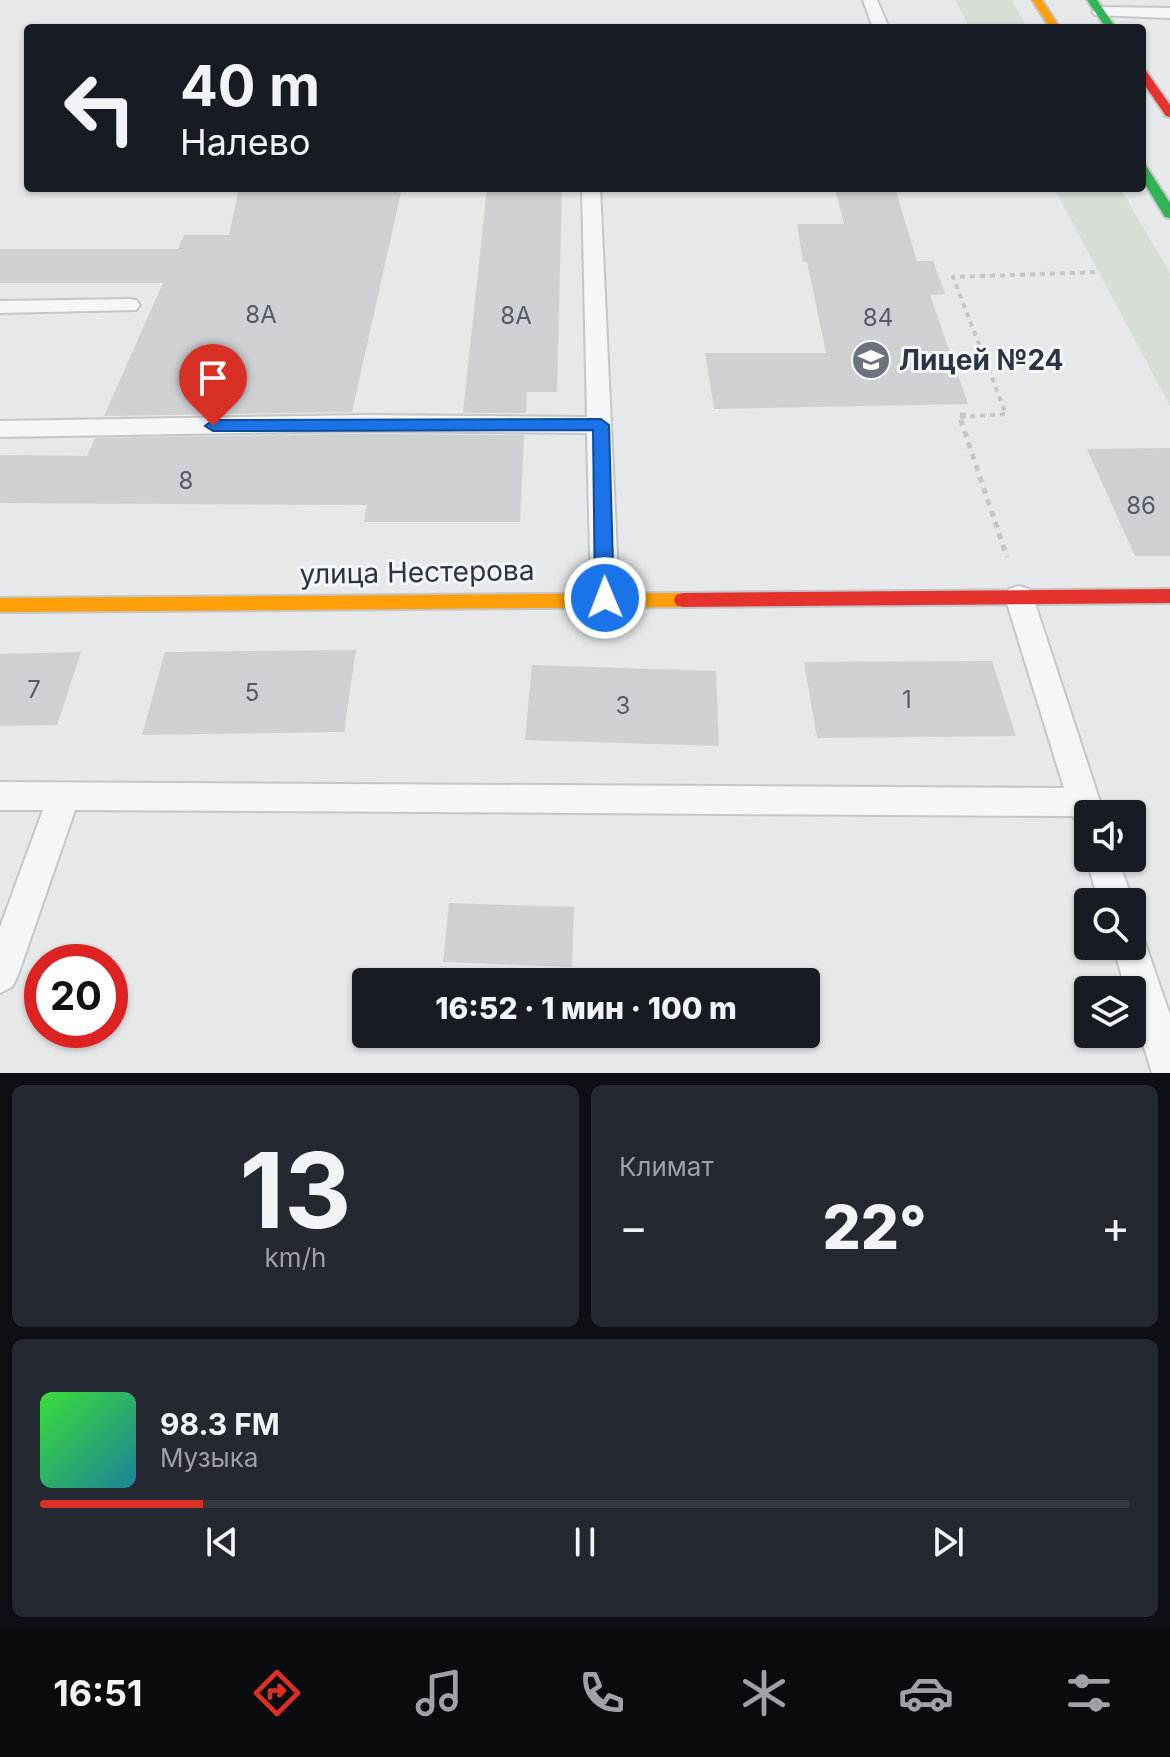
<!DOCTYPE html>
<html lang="ru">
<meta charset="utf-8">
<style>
:root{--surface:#171b24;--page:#242831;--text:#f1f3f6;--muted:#9ea1a6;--line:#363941;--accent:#d93025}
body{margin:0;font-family:Inter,sans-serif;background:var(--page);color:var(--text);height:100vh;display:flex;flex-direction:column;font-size:30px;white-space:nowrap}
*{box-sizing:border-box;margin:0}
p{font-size:26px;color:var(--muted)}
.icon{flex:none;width:44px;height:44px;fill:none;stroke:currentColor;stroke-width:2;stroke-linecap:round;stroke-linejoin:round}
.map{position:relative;height:1073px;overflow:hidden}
.sheet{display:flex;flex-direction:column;gap:12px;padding:12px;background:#0d0f14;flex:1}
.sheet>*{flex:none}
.top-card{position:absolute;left:24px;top:24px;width:1122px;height:168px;border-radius:8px;box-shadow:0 2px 6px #0004;background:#171b24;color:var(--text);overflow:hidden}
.controls{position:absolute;left:1074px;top:800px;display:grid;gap:16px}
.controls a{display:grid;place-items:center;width:72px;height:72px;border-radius:8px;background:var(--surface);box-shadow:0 2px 6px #0004;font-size:40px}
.speed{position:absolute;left:24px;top:944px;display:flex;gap:16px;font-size:40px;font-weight:700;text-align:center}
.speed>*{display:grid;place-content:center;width:104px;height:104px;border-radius:50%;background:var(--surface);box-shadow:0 2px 6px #0004;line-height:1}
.speed .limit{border:12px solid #d22;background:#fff;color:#111}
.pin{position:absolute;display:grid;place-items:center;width:68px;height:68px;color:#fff;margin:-82px -34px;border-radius:50% 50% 50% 0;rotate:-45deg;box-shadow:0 0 8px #0007}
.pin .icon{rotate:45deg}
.me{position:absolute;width:88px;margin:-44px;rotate:359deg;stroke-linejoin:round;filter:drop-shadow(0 0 6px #0008)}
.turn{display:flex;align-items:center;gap:28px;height:168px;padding:0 24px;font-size:36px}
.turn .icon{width:104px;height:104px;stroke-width:2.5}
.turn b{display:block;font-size:56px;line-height:68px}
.big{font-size:60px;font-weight:800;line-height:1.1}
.sheet .card{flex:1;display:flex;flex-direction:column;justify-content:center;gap:12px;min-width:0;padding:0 28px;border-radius:12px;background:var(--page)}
.sheet .dial{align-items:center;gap:0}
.dial b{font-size:104px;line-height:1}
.song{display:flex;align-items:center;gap:24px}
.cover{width:96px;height:96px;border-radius:12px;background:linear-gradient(135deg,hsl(120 70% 55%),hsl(190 70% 35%))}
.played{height:8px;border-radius:4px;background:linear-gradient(90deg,var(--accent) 15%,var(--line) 15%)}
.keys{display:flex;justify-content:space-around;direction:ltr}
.heat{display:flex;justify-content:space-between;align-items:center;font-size:44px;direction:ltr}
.sheet .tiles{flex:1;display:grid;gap:12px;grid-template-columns:1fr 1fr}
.card:last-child{grid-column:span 2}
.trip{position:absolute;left:352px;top:968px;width:468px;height:80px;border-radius:8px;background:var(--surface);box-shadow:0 2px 6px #0004;font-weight:800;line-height:80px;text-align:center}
.tabs{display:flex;height:128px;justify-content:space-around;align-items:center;background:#090b0e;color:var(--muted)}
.tabs .icon{width:56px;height:56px}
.tabs .active{color:var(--accent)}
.tabs b{font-size:36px;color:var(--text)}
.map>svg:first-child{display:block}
</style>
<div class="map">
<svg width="1170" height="1073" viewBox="0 0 1170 1073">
<rect width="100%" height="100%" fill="#e6e8ea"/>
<g fill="#d6ded6">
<polygon points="955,0 1012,0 1027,28 970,28"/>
<polygon points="1054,188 1120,188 1170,273 1170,406"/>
</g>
<g fill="#ced0d3">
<polygon points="239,188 402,188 352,412 104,416 163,283 0,283 0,249 178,249 184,235 229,235"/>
<polygon points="487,188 562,188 557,392 527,392 526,413 463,413"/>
<polygon points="835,188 895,188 917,261 933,261 945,294 930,295 968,404 714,409 705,353 826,353 807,262 803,262 797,224 844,224"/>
<polygon points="347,434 524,435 520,522 364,522 367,505 0,503 0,455 87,456 95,438"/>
<polygon points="1170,448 1170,556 1135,556 1087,449"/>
<polygon points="356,650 344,732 142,735 165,652"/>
<polygon points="81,652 57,725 0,726 0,654"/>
<polygon points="992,661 1016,736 817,738 804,662"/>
<polygon points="532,665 716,671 719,746 525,740"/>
<polygon points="449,903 574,907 572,967 443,962"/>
</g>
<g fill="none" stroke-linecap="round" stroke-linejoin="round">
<defs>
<g id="lane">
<polygon points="863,0 877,0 889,28 873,28"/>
<polygon points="1100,7 1170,8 1170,18 1095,15 1092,12"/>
<polygon points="582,188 600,188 619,598 615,606 605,609 595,606 591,598 587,433 365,431 0,437 0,421 365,415 587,417"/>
<polygon points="129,299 136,300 140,305 136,310 0,313 0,301"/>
<polygon points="1019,586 1029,589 1033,597 1104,814 1088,814 1088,828 1077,824 1073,816 75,810 18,975 12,987 0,993 0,927 43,810 0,810 0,782 1064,788 1005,597 1009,589"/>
<polygon points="1088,853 1088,858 1118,858 1133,902 1132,904 1099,902 1086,858"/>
<polygon points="1132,930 1142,934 1170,1015 1170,1073 1152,1073 1132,1009 1132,990 1126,990 1113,946 1132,946"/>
</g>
<g id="fast">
<polygon points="1087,0 1097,0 1116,28 1106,28"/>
<polygon points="1142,165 1146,166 1170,203 1170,218 1165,217 1142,179"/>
</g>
<g id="slow">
<polygon points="1032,0 1042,0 1060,28 1050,28"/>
<polygon points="683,593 690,595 692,600 690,605 683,607 0,612 0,598"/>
</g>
<g id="jam">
<polygon points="1142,70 1146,71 1170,105 1170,117 1166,116 1142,81"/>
<polygon points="1170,589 1170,603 683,607 676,605 674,600 676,595 683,593"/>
</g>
</defs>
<use href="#lane" stroke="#c4c6c8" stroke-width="4"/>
<use href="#fast" stroke="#c4c6c8" stroke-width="4"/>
<use href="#slow" stroke="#c4c6c8" stroke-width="4"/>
<use href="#jam" stroke="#c4c6c8" stroke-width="4"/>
<polyline stroke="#c5c6ca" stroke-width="4" stroke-dasharray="5 5" stroke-linecap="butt" points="960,417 1006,414 953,277 1099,272"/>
<polyline stroke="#c5c6ca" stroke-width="5" stroke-dasharray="6 6" stroke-linecap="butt" points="966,415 959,415 1007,557"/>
<use href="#lane" fill="#f5f6f7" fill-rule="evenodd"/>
<use href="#fast" fill="#30b455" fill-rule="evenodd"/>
<use href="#slow" fill="#ff9f0a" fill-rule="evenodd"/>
<use href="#jam" fill="#e5322d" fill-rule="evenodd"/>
</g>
<polygon fill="#1a73e8" stroke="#114b97" stroke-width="2" points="601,419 609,425 614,598 611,604 598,604 595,598 593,430 213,431 205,426 213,420"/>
<defs>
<symbol id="school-disc" viewBox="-11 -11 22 22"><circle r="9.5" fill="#6c737f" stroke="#f4f6f9"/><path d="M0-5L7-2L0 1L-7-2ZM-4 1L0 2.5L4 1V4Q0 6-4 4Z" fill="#fff"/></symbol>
</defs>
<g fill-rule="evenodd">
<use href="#school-disc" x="849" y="338" width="44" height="44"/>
</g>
<g text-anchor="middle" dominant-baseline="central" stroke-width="6" stroke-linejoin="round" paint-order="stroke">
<g font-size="24" fill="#545c69">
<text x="261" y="314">8А</text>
<text x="516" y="315">8А</text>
<text x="878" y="317">84</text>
<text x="186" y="480">8</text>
<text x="1141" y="505">86</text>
<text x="34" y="689">7</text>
<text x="252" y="692">5</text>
<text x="907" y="699">1</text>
<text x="623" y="705">3</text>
</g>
<g font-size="28" font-weight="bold" fill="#2b3445" stroke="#f4f6f9" text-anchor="start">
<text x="899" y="360">Лицей №24</text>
</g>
<g font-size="28" fill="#2b3445" stroke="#f4f6f9">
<text transform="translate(417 572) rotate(-1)">улица Нестерова</text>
</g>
</g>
</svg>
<div class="controls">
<a><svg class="icon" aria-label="sound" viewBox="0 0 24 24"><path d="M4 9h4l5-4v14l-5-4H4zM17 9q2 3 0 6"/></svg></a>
<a><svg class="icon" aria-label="search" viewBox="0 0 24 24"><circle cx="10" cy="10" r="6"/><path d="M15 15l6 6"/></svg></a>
<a><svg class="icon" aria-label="layers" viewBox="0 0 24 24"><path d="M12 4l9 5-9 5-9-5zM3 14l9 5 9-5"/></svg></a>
</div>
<div class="speed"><div class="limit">20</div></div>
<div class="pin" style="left:213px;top:426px;background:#d93025"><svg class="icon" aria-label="arrive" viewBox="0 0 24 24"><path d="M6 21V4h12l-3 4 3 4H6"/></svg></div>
<svg class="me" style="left:605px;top:598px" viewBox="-20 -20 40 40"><circle r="17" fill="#1a73e8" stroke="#fff" stroke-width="3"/><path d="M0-11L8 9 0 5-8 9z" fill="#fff"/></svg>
<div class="trip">16:52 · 1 мин · 100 m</div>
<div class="top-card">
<div class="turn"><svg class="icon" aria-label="left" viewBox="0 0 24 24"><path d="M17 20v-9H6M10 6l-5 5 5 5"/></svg><div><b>40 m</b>Налево</div></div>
</div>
</div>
<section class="sheet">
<div class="tiles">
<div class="card dial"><b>13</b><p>km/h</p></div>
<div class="card"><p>Климат</p>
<div class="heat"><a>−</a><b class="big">22°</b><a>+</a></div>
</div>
<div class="card">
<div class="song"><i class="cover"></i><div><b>98.3 FM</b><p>Музыка</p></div></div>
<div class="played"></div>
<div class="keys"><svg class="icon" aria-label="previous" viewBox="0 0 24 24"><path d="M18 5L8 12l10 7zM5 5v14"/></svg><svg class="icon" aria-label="pause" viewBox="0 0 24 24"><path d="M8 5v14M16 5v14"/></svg><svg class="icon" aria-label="next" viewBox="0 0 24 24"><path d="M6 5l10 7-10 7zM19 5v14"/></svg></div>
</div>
</div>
</section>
<nav class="tabs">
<b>16:51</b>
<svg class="icon active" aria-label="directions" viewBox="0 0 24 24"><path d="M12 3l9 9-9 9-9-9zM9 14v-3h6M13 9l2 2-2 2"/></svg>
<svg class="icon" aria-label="music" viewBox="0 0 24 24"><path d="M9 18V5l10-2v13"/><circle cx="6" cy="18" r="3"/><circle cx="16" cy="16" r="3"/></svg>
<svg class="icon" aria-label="phone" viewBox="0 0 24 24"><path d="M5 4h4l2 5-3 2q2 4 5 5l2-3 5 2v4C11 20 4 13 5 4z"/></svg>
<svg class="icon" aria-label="climate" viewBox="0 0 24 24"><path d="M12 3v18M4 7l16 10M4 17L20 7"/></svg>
<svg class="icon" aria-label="car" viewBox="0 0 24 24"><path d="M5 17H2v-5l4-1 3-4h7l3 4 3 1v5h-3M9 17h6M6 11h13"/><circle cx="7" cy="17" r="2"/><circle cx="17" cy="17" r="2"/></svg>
<svg class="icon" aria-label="filters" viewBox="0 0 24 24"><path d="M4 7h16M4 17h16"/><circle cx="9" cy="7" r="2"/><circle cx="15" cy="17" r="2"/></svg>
</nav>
